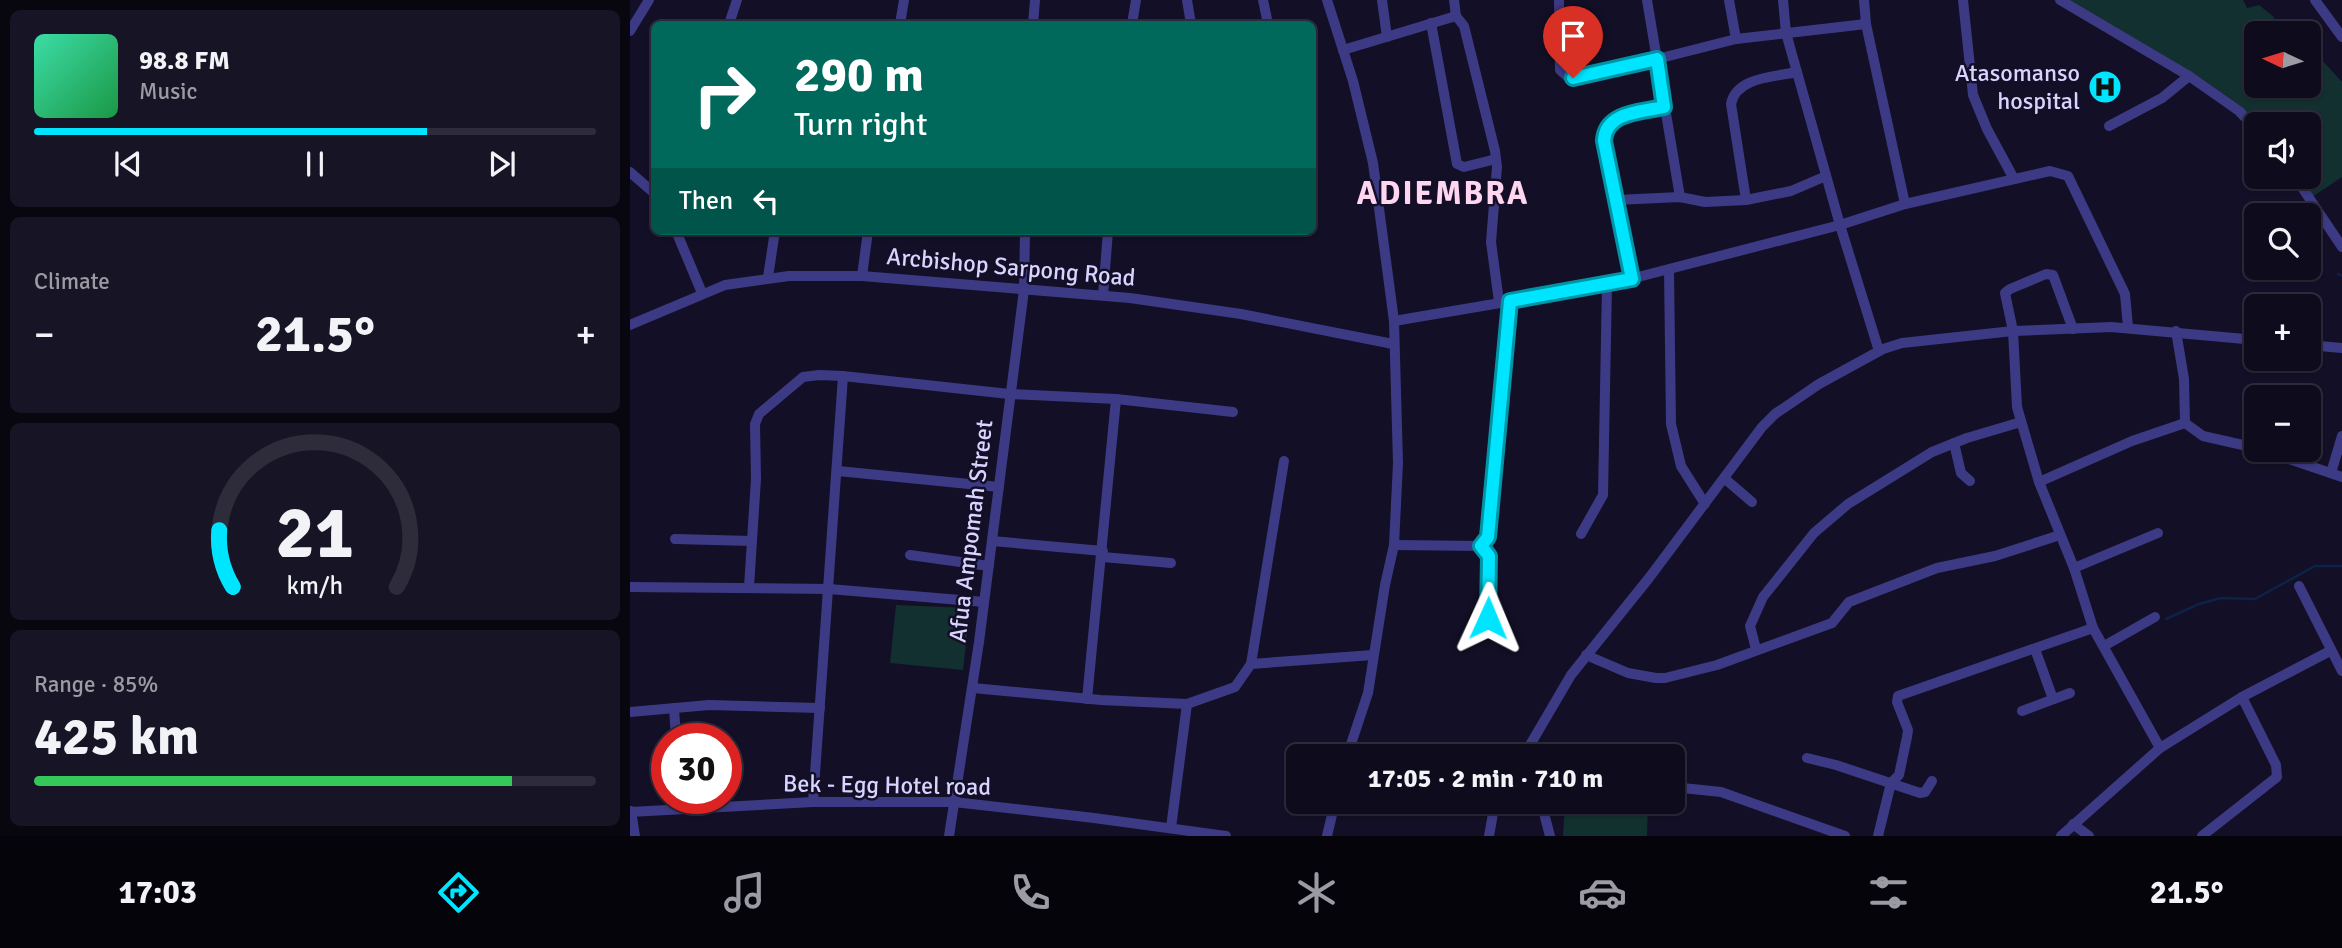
<!DOCTYPE html>
<meta charset="utf-8">
<style>
:root{--surface:#0e0b1c;--page:#171425;--text:#f1f3f6;--muted:#9b9ba3;--line:#2e2b3b;--accent:#00e5ff}
body{margin:0;font-family:Signika,sans-serif;background:var(--page);color:var(--text);height:100vh;display:flex;flex-direction:column;font-size:26px;white-space:nowrap}
*{box-sizing:border-box;margin:0}
p{font-size:23px;color:var(--muted)}
.icon{flex:none;width:38px;height:38px;fill:none;stroke:currentColor;stroke-width:2;stroke-linecap:round;stroke-linejoin:round}
.map{position:relative;flex:1;overflow:hidden}
.details{display:flex;flex-direction:column;gap:10px;padding:10px;background:#08060f;width:630px}
.details>*{flex:none}
.top-card{position:absolute;left:21px;top:21px;width:665px;height:214px;border-radius:10px;box-shadow:0 2px 5px #0004,0 0 0 2px var(--line);background:#00695c;color:#fff;overflow:hidden}
.needle{width:46px;rotate:274deg}
.buttons{position:absolute;left:1614px;top:21px;display:grid;gap:14px}
.buttons a{display:grid;place-items:center;width:77px;height:77px;border-radius:10px;background:var(--surface);box-shadow:0 2px 5px #0004,0 0 0 2px var(--line);font-size:35px}
.speed{position:absolute;left:21px;top:723px;display:flex;gap:14px;font-size:35px;font-weight:700;text-align:center}
.speed>*{display:grid;place-content:center;width:91px;height:91px;border-radius:50%;background:var(--surface);box-shadow:0 2px 5px #0004,0 0 0 2px var(--line);line-height:1}
.speed .limit{border:10px solid #d22;background:#fff;color:#111}
.pin{position:absolute;display:grid;place-items:center;width:60px;height:60px;color:#fff;margin:-72px -30px;border-radius:50% 50% 50% 0;rotate:-45deg;box-shadow:0 0 7px #0007}
.pin .icon{rotate:45deg}
.me{position:absolute;width:77px;margin:-38px;rotate:1deg;stroke-linejoin:round;filter:drop-shadow(0 0 5px #0008)}
.turn{display:flex;align-items:center;gap:24px;height:147px;padding:0 28px;font-size:32px}
.turn .icon{width:91px;height:91px;stroke-width:2.5}
.turn b{display:block;font-size:49px;line-height:60px}
.then{display:flex;align-items:center;height:66px;padding:0 28px;background:#0003;gap:14px;font-size:26px}
.big{font-size:52px;font-weight:700;line-height:1.1}
.details .widget{flex:1;display:flex;flex-direction:column;justify-content:center;gap:10px;min-width:0;padding:0 24px;border-radius:10px;background:var(--page)}
.details .dial{align-items:center;gap:0}
.dial svg{height:182px;overflow:visible;fill:none;stroke:var(--line);stroke-width:7;stroke-linecap:round;text-anchor:middle}
.dial text{fill:var(--text);stroke:none}
.song{display:flex;align-items:center;gap:21px}
.cover{width:84px;height:84px;border-radius:10px;background:linear-gradient(135deg,hsl(160 70% 55%),hsl(140 70% 35%))}
.played{height:7px;border-radius:4px;background:linear-gradient(90deg,var(--accent) 70%,var(--line) 70%)}
.keys{display:flex;justify-content:space-around;direction:ltr}
.heat{display:flex;justify-content:space-between;align-items:center;font-size:38px;direction:ltr}
.charge{height:10px;border-radius:5px;background:linear-gradient(90deg,#34c759 85%,var(--line) 0)}
.trip{position:absolute;left:656px;top:744px;width:399px;height:70px;border-radius:10px;background:var(--surface);box-shadow:0 2px 5px #0004,0 0 0 2px var(--line);font-weight:700;line-height:70px;text-align:center}
.tab-bar{display:flex;height:112px;justify-content:space-around;align-items:center;background:#06040b;color:var(--muted)}
.tab-bar .icon{width:49px;height:49px}
.tab-bar .selected{color:var(--accent)}
.tab-bar b{font-size:32px;color:var(--text)}
main{display:flex;flex:1;min-height:0}
.map>svg:first-child{display:block}
</style>
<main>
<section class="details">
<div class="widget">
<div class="song"><i class="cover"></i><div><b>98.8 FM</b><p>Music</p></div></div>
<div class="played"></div>
<div class="keys"><svg class="icon" aria-label="previous" viewBox="0 0 24 24"><path d="M18 5L8 12l10 7zM5 5v14"/></svg><svg class="icon" aria-label="pause" viewBox="0 0 24 24"><path d="M8 5v14M16 5v14"/></svg><svg class="icon" aria-label="next" viewBox="0 0 24 24"><path d="M6 5l10 7-10 7zM19 5v14"/></svg></div>
</div>
<div class="widget"><p>Climate</p>
<div class="heat"><a>−</a><b class="big">21.5°</b><a>+</a></div>
</div>
<div class="widget dial"><svg viewBox="0 0 100 80">
<path d="M14 69A42 42 0 1 1 86 69"/>
<path d="M14 69A42 42 0 0 1 8 44" stroke="#00e5ff"/>
<text x="50" y="56" font-size="32" font-weight="700">21</text>
<text x="50" y="72" font-size="11">km/h</text>
</svg></div>
<div class="widget"><p>Range · 85%</p><b class="big">425 km</b><div class="charge"></div></div>
</section>
<div class="map">
<svg width="1712" height="836" viewBox="0 0 1712 836">
<rect width="100%" height="100%" fill="#130f26"/>
<g fill="#12302f">
<polygon points="1431,0 1613,0 1617,8 1629,5 1644,17 1643,23 1652,33 1626,33 1626,86 1678,86 1678,52 1691,59 1712,82 1712,177 1682,197 1670,177 1678,177 1678,124 1628,124"/>
<polygon points="266,605 340,608 333,670 260,663"/>
<polygon points="935,802 1018,803 1017,836 933,836"/>
</g>
<g fill="none" stroke-linecap="round" stroke-linejoin="round">
<g stroke="#0c2248" stroke-width="2.5">
<polyline points="1708,274 1712,276"/>
<polyline points="1536,619 1569,604 1591,598 1625,599 1685,566 1712,566"/>
</g>
<g stroke="#3d3a85" stroke-width="10">
<polyline points="557,0 561,24"/>
<polyline points="633,0 638,24"/>
<polyline points="697,0 723,81 743,163 764,321 768,463 764,545 755,585 738,693 717,756"/>
<polyline points="752,0 757,37"/>
<polyline points="824,0 826,16 834,26 865,151 867,167 861,242 869,302"/>
<polyline points="929,0 930,70 939,78 1027,59 1106,39 1236,24"/>
<polyline points="1017,0 1050,197"/>
<polyline points="1099,0 1106,39"/>
<polyline points="1153,0 1156,33 1210,225 1249,351"/>
<polyline points="1333,0 1343,95 1357,129 1384,179"/>
<polyline points="1430,0 1559,76 1609,111 1626,129"/>
<polyline points="1685,0 1712,37"/>
<polyline points="801,23 827,164 834,167 866,159"/>
<polyline points="99,24 107,0"/>
<polyline points="270,24 274,0"/>
<polyline points="403,24 405,0"/>
<polyline points="502,24 506,0"/>
<polyline points="0,31 19,0"/>
<polyline points="713,50 826,16"/>
<polyline points="1479,126 1532,98 1559,76"/>
<polyline points="0,172 24,193"/>
<polyline points="1665,177 1712,247"/>
<polyline points="986,200 1050,197 1075,202 1116,200 1161,191 1196,176"/>
<path d="M1116 200 1101 104C1106 77 1145 77 1167 72"/>
<polyline points="1275,204 1420,171 1438,176 1495,294 1498,327"/>
<polyline points="46,231 72,293"/>
<polyline points="1039,270 1041,424 1051,466 1075,504"/>
<polyline points="232,276 238,231"/>
<polyline points="138,277 145,231"/>
<path d="M1002 279 974 140C976 112 1011 112 1034 107"/>
<polyline points="473,295 478,231"/>
<polyline points="764,321 977,285 1210,225 1275,204 1236,24 1234,0"/>
<polyline points="0,325 95,285 159,276 232,276 500,298 611,314 763,344"/>
<polyline points="1443,329 1423,275 1416,274 1380,289 1375,293 1383,331 1387,407 1409,482 1444,568 1463,628 1530,748"/>
<polyline points="1678,345 1712,348"/>
<polyline points="1555,423 1573,436 1626,448"/>
<polyline points="1324,443 1331,473 1340,481"/>
<polyline points="1633,450 1712,477"/>
<polyline points="208,471 369,487"/>
<polyline points="1701,473 1712,436"/>
<polyline points="1094,478 1122,502"/>
<polyline points="1409,482 1502,441 1555,423 1554,379 1546,331"/>
<polyline points="951,534 973,495 977,285"/>
<polyline points="45,539 122,541"/>
<polyline points="362,541 473,551"/>
<polyline points="764,545 851,546"/>
<polyline points="280,555 359,566"/>
<polyline points="473,557 541,563"/>
<polyline points="1444,568 1528,533"/>
<polyline points="1669,586 1712,671"/>
<polyline points="0,587 199,589 354,602"/>
<polyline points="119,587 126,479 125,424 129,414 173,377 189,375 213,376 379,394 486,399 603,412"/>
<polyline points="858,618 859,556 851,546 858,537 880,301"/>
<polyline points="1474,646 1525,617"/>
<polyline points="1126,649 1120,626 1133,597 1184,533 1218,504 1302,452 1337,438 1391,422"/>
<polyline points="1405,649 1423,699"/>
<polyline points="956,655 998,673 1026,678 1035,678 1087,665 1202,623 1219,602 1307,568 1365,556 1430,535"/>
<polyline points="621,664 654,461"/>
<polyline points="343,688 471,700 557,704 605,687 621,664 743,655"/>
<polyline points="457,699 486,399"/>
<polyline points="44,708 46,738"/>
<polyline points="1392,711 1440,693"/>
<polyline points="0,712 79,705 190,708"/>
<polyline points="899,756 898,750 900,745 941,675 1019,578 1132,427 1145,414 1189,384 1253,349 1272,343 1383,331 1481,327 1626,340"/>
<polyline points="1177,758 1206,765 1290,793 1295,792 1302,781"/>
<polyline points="1043,787 1091,792 1215,836"/>
<polyline points="183,802 213,376"/>
<polyline points="911,802 920,836"/>
<polyline points="1,811 5,836"/>
<polyline points="0,812 183,802 324,802 464,818 596,836"/>
<polyline points="1443,824 1459,836"/>
<polyline points="541,828 557,704"/>
<polyline points="319,836 349,642 394,290 395,231"/>
<polyline points="697,836 705,802"/>
<polyline points="859,836 865,802"/>
<polyline points="1248,836 1261,783 1269,775 1277,737 1278,730 1267,702 1268,696 1463,628"/>
<polyline points="1431,836 1530,748 1612,697 1700,651"/>
<polyline points="1572,836 1647,777 1646,765 1612,697"/>
</g>
</g>
<g fill="none" stroke-linecap="round" stroke-linejoin="round">
<defs>
<path id="route" d="M858 618 859 556 851 546 858 537 880 301 1002 279 974 141C975 112 1011 112 1034 107L1027 59 943 78"/>
</defs>
<use href="#route" stroke="#0095a6" stroke-width="18"/>
<use href="#route" stroke="#00e5ff" stroke-width="12"/>
</g>
<defs>
<symbol id="hospital-disc" viewBox="-11 -11 22 22"><circle r="9.5" fill="#00e5ff" stroke="#130f26"/><path d="M-5-5h3v3.5h4V-5h3V5h-3V1.5h-4V5h-3Z" fill="#111"/></symbol>
</defs>
<g fill-rule="evenodd">
<use href="#hospital-disc" x="1456" y="68" width="38" height="38"/>
</g>
<g text-anchor="middle" dominant-baseline="central" stroke-width="5" stroke-linejoin="round" paint-order="stroke">
<g font-size="24" fill="#d9d4ff" stroke="#130f26" text-anchor="end">
<text x="1450" y="73">Atasomanso<tspan x="1450" dy="28">hospital</tspan></text>
</g>
<g font-size="24" fill="#d9d4ff" stroke="#130f26">
<text transform="translate(381 267) rotate(5)">Arcbishop Sarpong Road</text>
<text transform="translate(341 531) rotate(-83)">Afua Ampomah Street</text>
<text transform="translate(257 785) rotate(1)">Bek - Egg Hotel road</text>
</g>
<g font-size="32" font-weight="bold" letter-spacing="2" fill="#ffd6f0" stroke="#130f26">
<text x="813" y="193">ADIEMBRA</text>
</g>
</g>
</svg>
<div class="buttons">
<a><svg class="needle" viewBox="-14 -14 28 28"><path d="M0-13l5 13h-10z" fill="#e53935"/><path d="M0 13l5-13h-10z" fill="#9b9ba3"/></svg></a>
<a><svg class="icon" aria-label="sound" viewBox="0 0 24 24"><path d="M4 9h4l5-4v14l-5-4H4zM17 9q2 3 0 6"/></svg></a>
<a><svg class="icon" aria-label="search" viewBox="0 0 24 24"><circle cx="10" cy="10" r="6"/><path d="M15 15l6 6"/></svg></a>
<a>+</a>
<a>−</a>
</div>
<div class="speed"><div class="limit">30</div></div>
<div class="pin" style="left:943px;top:78px;background:#d93025"><svg class="icon" aria-label="arrive" viewBox="0 0 24 24"><path d="M6 21V4h12l-3 4 3 4H6"/></svg></div>
<svg class="me" style="left:858px;top:618px" viewBox="-20 -20 40 40"><path d="M0-17L14 15 0 8-14 15z" fill="#00e5ff" stroke="#fff" stroke-width="4"/></svg>
<div class="trip">17:05 · 2 min · 710 m</div>
<div class="top-card">
<div class="turn"><svg class="icon" aria-label="right" viewBox="0 0 24 24"><path d="M7 20v-9h11M14 6l5 5-5 5"/></svg><div><b>290 m</b>Turn right</div></div>
<div class="then">Then<svg class="icon" aria-label="left" viewBox="0 0 24 24"><path d="M17 20v-9H6M10 6l-5 5 5 5"/></svg></div>
</div>
</div>
</main>
<nav class="tab-bar">
<b>17:03</b>
<svg class="icon selected" aria-label="directions" viewBox="0 0 24 24"><path d="M12 3l9 9-9 9-9-9zM9 14v-3h6M13 9l2 2-2 2"/></svg>
<svg class="icon" aria-label="music" viewBox="0 0 24 24"><path d="M9 18V5l10-2v13"/><circle cx="6" cy="18" r="3"/><circle cx="16" cy="16" r="3"/></svg>
<svg class="icon" aria-label="phone" viewBox="0 0 24 24"><path d="M5 4h4l2 5-3 2q2 4 5 5l2-3 5 2v4C11 20 4 13 5 4z"/></svg>
<svg class="icon" aria-label="climate" viewBox="0 0 24 24"><path d="M12 3v18M4 7l16 10M4 17L20 7"/></svg>
<svg class="icon" aria-label="car" viewBox="0 0 24 24"><path d="M5 17H2v-5l4-1 3-4h7l3 4 3 1v5h-3M9 17h6M6 11h13"/><circle cx="7" cy="17" r="2"/><circle cx="17" cy="17" r="2"/></svg>
<svg class="icon" aria-label="filters" viewBox="0 0 24 24"><path d="M4 7h16M4 17h16"/><circle cx="9" cy="7" r="2"/><circle cx="15" cy="17" r="2"/></svg>
<b>21.5°</b>
</nav>
